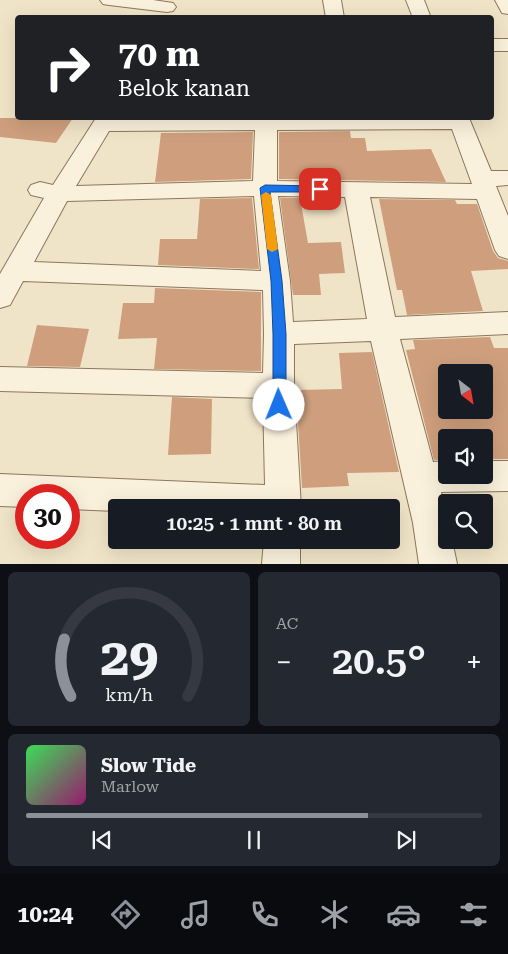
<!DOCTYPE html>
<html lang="id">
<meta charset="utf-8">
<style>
:root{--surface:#171b24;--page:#242831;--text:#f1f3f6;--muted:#9ea1a6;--line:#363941;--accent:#8c9099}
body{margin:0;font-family:"Roboto Serif",serif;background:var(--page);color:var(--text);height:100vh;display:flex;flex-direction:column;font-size:19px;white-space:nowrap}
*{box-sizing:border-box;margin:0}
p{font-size:16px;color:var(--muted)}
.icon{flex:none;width:28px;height:28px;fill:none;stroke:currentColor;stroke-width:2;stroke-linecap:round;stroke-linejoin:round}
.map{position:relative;height:564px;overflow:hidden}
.panel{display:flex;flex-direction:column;gap:8px;padding:8px;background:#0d0f14;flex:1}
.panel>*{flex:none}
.banner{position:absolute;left:15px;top:15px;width:479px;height:105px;border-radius:5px;box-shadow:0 5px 20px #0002;background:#202124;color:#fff;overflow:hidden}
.needle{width:32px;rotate:149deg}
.tools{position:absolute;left:438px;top:364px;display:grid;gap:10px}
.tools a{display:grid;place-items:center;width:55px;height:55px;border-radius:5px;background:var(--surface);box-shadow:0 5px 20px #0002;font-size:25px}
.speed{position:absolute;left:15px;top:484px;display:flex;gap:10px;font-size:25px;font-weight:700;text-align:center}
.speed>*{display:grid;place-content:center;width:65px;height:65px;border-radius:50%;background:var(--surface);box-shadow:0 5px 20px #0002;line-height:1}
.speed .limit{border:8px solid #d22;background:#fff;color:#111}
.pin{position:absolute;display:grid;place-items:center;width:42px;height:42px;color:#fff;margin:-21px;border-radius:10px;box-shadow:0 2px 8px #0006}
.me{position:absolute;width:55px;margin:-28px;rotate:359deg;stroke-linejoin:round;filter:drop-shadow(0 0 4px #0008)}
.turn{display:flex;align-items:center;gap:18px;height:105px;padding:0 20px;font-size:22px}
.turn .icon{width:65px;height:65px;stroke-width:2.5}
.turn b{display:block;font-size:35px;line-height:42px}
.big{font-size:38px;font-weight:600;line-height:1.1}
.panel .widget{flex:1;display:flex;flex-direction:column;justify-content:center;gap:8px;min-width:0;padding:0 18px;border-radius:8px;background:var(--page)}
.panel .dial{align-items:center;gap:0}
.dial svg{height:130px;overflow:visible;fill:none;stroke:var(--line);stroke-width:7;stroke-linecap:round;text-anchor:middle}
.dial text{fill:var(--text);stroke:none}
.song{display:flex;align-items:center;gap:15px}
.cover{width:60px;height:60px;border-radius:8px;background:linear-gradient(135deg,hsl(130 70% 55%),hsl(320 70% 35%))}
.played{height:5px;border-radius:2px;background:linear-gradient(90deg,var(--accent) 75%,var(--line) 75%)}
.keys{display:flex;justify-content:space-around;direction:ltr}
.heat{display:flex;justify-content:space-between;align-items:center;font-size:28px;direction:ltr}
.panel .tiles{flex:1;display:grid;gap:8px;grid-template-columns:1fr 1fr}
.widget:last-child{grid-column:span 2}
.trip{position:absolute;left:108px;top:499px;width:292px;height:50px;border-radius:5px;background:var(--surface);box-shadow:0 5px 20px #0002;font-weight:600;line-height:50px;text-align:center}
.menu{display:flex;height:80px;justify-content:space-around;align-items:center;background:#090b0e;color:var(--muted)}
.menu .icon{width:35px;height:35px}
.menu .current{color:var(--accent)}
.menu b{font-size:22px;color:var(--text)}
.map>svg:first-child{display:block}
</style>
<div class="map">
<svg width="508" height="564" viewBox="0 0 508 564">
<rect width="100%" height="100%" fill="#f0e4c8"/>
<g fill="#cf9f7d" fill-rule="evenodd">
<polygon points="0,118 73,118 56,143 0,137"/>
<polygon points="350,131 351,138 365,138 367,151 431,149 446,182 279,179 279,132"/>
<polygon points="253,132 251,179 155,182 161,133"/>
<polygon points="252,198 259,269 158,265 160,239 197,239 200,199"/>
<polygon points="280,198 300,198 308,243 341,242 345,273 319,274 321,295 293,295"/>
<polygon points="379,199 455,200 457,204 477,204 493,251 498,258 508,261 508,269 471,271 483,311 407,315 402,290 397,290"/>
<polygon points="155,288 261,292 261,371 154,369 157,338 118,339 123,303 154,303"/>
<polygon points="37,325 89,329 80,367 27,366"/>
<path d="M490 337 494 348H508V459H484V438H446V459L434 460 406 350 415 349 413 340ZM446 372H484V410H446Z"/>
<polygon points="372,352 399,472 347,473 349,486 302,488 296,390 342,389 339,353"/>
<polygon points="172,397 212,399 211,454 168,455"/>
</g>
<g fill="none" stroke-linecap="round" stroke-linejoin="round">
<defs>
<g id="minor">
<polygon points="100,0 153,0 173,3 176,7 173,11 167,12 109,5 103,4"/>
<polygon points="323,0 341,0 344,18 326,18"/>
<polygon points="406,0 424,0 431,18 413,18"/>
<polygon points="495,0 508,0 508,14 502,13"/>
<rect x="491" y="39" width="17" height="12"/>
<path d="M96 118H469L491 171H508V185L496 186 508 216V259L499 256 495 250 477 199 370 197 395 317 508 312V334L400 339 433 462 446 461V475H484V461H508V491L441 492 446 512V540H452L457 564H419L413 523 371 341 294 344V386L301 508H116V511L69 509V495H26V507L0 506V474L265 485 263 398 0 391V367L263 373 264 334 263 290 23 281 10 305 0 308V274L44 198 31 195 28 190 31 185 40 182 53 185ZM452 129 472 184 277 181V130ZM255 130 253 181 76 186 109 131ZM254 196 261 271 34 262 67 201ZM278 196 345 197 367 319 293 322 290 281Z"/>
<polygon points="264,540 300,540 300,564 262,564"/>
</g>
</defs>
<use href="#minor" stroke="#8d765c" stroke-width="2"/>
<use href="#minor" fill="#faf1dc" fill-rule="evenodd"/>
</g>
<polygon fill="#1a73e8" stroke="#114b97" points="265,185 320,186 325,189 320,192 270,192 282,281 286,334 286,405 284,409 279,410 274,409 273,405 273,334 271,281 260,188"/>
<polygon fill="#f59e0b" points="266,192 271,195 278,249 272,252 267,249 261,195"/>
</svg>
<div class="tools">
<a><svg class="needle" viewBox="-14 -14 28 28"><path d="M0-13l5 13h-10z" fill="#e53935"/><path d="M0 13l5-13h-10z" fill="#9ea1a6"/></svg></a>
<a><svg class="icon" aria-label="sound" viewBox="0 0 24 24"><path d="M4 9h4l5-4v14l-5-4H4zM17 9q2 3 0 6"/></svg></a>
<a><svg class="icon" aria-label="search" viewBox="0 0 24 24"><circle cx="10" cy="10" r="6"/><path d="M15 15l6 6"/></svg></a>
</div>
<div class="speed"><div class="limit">30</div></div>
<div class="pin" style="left:320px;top:189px;background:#d93025"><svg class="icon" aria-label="arrive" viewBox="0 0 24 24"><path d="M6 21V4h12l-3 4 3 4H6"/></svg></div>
<svg class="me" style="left:279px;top:405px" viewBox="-20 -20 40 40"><circle r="19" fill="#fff"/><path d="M0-13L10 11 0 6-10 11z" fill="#1a73e8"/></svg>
<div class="trip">10:25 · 1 mnt · 80 m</div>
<div class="banner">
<div class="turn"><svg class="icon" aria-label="right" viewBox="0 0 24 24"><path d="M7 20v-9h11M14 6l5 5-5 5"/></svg><div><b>70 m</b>Belok kanan</div></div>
</div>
</div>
<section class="panel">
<div class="tiles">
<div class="widget dial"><svg viewBox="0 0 100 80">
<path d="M14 69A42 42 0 1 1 86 69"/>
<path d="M14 69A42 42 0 0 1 10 34" stroke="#8c9099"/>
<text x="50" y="56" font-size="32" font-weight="700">29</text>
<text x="50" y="72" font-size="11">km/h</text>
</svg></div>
<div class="widget"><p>AC</p>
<div class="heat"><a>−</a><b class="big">20.5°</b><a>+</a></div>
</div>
<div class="widget">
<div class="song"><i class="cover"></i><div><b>Slow Tide</b><p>Marlow</p></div></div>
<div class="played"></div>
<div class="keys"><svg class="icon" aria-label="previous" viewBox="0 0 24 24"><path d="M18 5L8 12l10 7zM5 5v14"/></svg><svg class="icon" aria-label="pause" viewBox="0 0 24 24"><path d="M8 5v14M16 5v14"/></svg><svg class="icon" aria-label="next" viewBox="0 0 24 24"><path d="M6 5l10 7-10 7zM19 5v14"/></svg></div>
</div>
</div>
</section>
<nav class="menu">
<b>10:24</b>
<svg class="icon current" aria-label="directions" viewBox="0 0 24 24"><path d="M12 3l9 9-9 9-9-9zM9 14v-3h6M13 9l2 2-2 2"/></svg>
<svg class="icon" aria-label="music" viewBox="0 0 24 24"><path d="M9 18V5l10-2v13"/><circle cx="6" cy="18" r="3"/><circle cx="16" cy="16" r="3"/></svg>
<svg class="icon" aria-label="phone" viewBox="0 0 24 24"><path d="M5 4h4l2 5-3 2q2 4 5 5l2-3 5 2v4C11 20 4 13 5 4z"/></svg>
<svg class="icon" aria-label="climate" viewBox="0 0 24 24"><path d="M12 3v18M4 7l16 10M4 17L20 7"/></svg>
<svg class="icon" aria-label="car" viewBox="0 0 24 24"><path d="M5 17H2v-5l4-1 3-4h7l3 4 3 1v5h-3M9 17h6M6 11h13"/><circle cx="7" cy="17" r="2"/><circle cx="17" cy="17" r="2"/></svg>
<svg class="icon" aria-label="filters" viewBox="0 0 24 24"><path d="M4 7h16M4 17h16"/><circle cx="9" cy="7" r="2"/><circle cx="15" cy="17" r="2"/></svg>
</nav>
